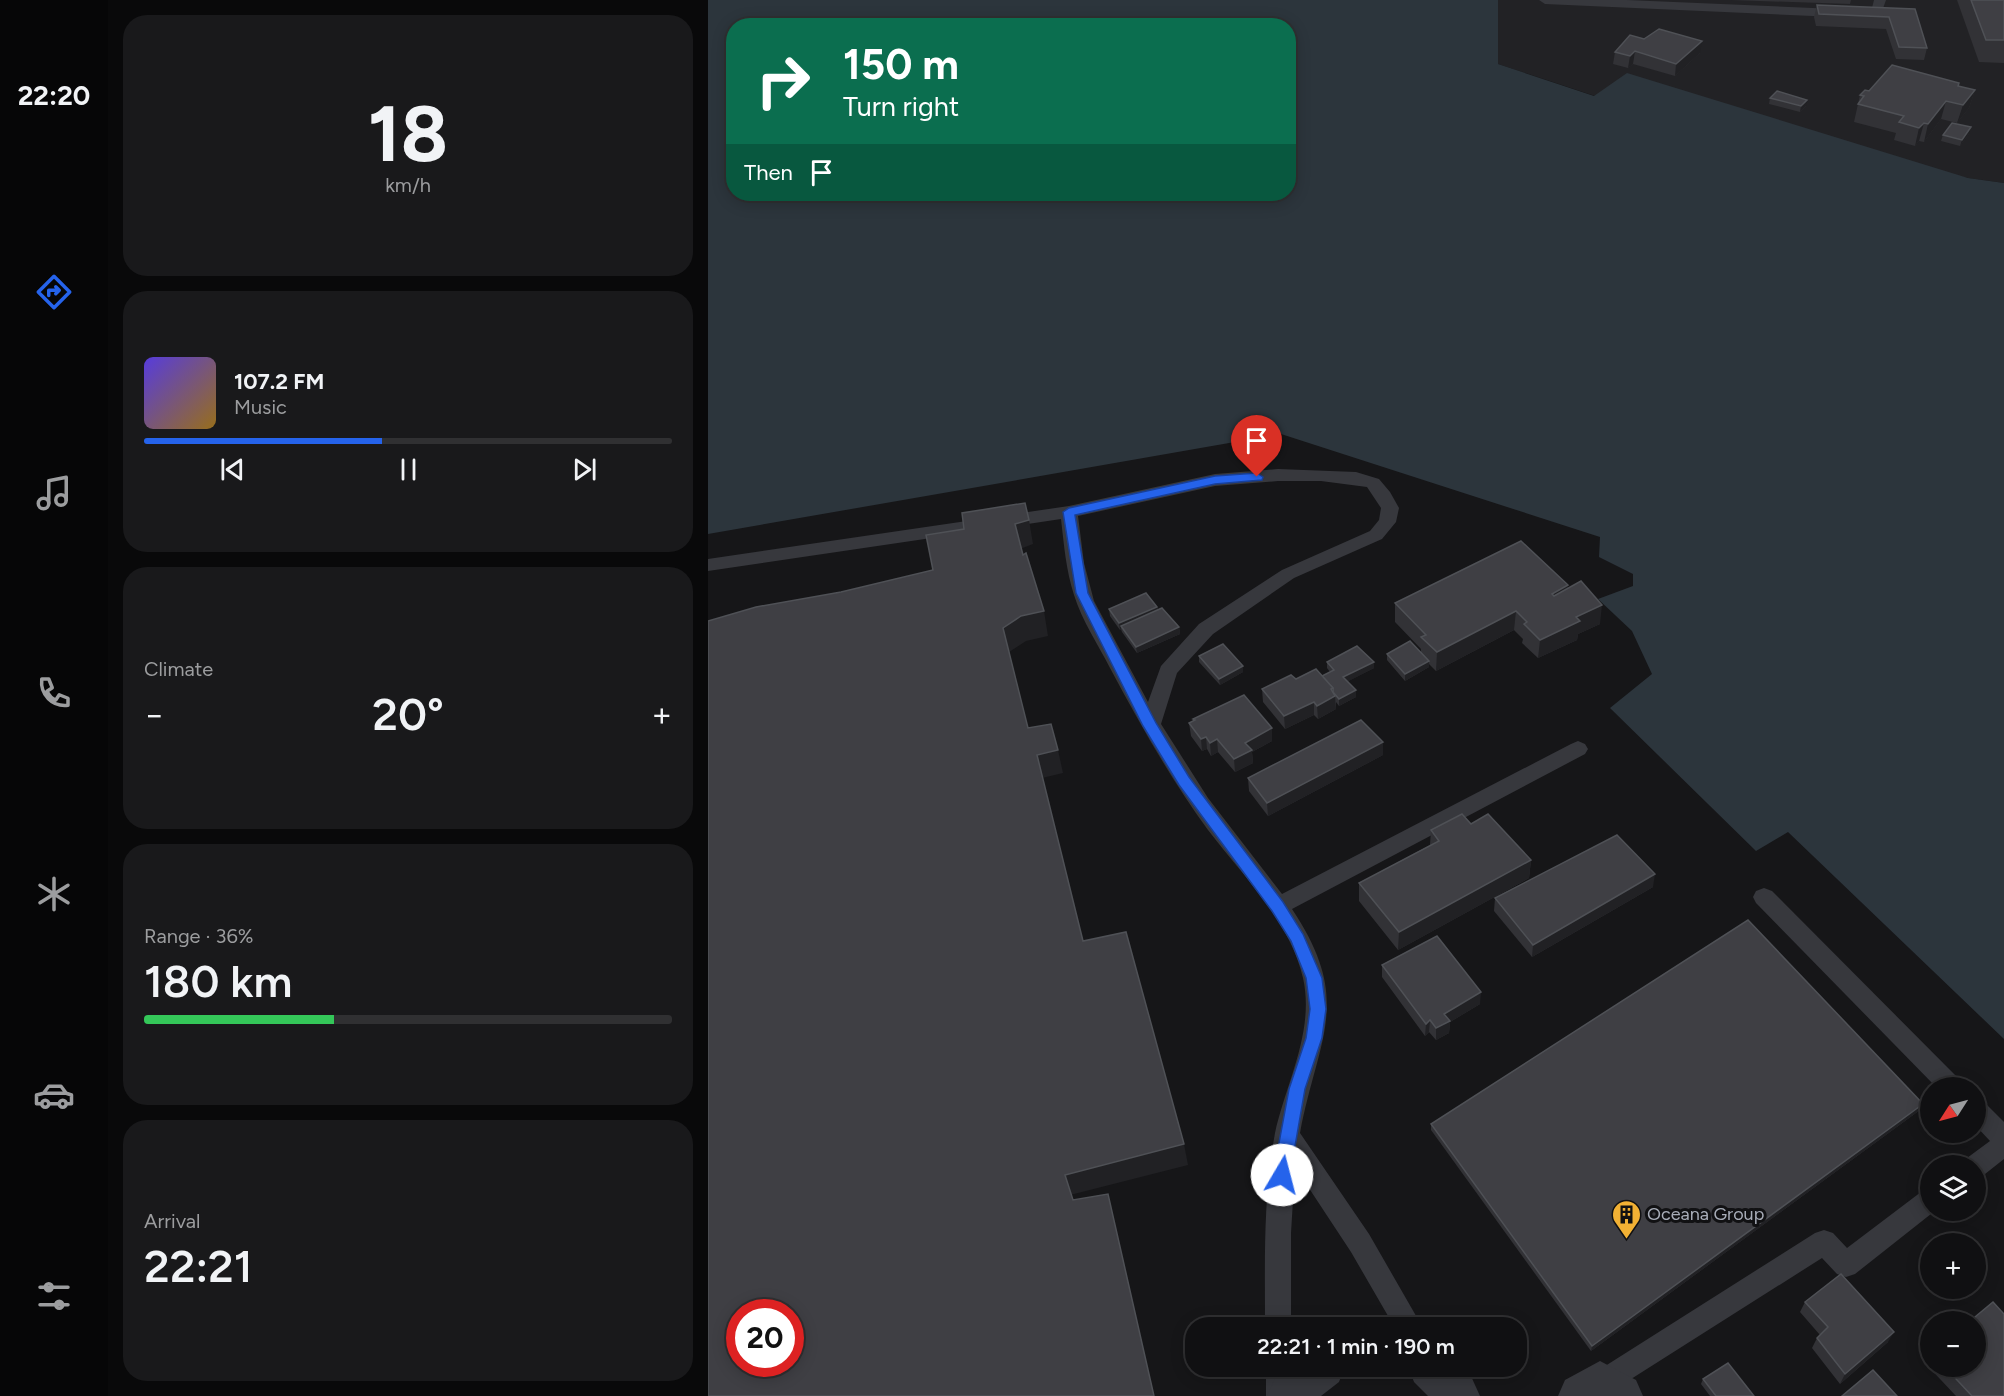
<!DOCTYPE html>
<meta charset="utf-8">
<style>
:root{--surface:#101012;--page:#19191b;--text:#f1f3f6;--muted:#9c9d9f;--line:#303032;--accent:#2563eb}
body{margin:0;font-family:Figtree,sans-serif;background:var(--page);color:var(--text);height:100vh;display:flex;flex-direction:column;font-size:22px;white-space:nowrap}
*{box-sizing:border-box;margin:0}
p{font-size:20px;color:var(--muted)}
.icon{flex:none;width:33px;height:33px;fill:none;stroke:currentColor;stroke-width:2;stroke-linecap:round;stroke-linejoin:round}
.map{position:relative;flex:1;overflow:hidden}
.drawer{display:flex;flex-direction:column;gap:15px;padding:15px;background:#09090a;width:600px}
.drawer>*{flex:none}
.banner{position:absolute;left:18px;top:18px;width:570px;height:183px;border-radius:24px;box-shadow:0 3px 15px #0003,0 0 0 2px var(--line);background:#0b6e4f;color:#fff;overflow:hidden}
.needle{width:39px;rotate:234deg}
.fabs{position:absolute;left:1212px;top:1077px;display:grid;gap:12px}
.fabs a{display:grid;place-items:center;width:66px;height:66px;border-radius:50%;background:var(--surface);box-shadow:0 3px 15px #0003,0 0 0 2px var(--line);font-size:30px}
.speed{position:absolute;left:18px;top:1299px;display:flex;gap:12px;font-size:30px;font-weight:700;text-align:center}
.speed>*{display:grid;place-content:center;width:78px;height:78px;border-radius:50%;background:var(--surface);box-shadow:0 3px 15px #0003,0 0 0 2px var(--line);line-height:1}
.speed .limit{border:9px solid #d22;background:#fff;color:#111}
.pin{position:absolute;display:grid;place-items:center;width:51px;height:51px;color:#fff;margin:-62px -26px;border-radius:50% 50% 50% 0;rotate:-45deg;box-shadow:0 0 6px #0007}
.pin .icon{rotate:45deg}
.me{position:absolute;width:66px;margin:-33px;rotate:8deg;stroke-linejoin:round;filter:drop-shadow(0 0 4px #0008)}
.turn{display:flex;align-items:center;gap:21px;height:126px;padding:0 18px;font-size:27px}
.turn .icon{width:78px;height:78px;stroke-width:2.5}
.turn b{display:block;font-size:42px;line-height:51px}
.then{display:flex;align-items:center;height:57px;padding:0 18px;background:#0003;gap:12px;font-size:22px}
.big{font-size:45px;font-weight:600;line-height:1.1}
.drawer .widget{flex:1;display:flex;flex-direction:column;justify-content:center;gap:9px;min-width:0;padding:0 21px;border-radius:24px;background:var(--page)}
.drawer .dial{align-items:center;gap:0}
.dial b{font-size:78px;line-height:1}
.song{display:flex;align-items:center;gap:18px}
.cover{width:72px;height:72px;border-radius:9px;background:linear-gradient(135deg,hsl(250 70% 55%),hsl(40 70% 35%))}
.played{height:6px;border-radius:3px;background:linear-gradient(90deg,var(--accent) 45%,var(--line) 45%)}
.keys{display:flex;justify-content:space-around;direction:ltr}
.heat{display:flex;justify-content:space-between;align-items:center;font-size:33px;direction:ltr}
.charge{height:9px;border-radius:4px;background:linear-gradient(90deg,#34c759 36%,var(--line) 0)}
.trip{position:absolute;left:477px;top:1317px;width:342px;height:60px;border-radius:24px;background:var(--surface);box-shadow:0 3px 15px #0003,0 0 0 2px var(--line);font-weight:600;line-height:60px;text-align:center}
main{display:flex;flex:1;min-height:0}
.dock{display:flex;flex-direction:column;width:108px;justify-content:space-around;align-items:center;background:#060607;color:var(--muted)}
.dock .icon{width:42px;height:42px}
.dock .current{color:var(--accent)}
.dock b{font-size:27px;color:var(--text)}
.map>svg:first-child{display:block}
</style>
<main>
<nav class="dock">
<b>22:20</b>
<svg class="icon current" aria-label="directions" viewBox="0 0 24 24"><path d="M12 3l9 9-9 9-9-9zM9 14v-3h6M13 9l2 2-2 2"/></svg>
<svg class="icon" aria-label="music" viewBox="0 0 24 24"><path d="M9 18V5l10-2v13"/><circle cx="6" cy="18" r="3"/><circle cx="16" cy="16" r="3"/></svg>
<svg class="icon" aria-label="phone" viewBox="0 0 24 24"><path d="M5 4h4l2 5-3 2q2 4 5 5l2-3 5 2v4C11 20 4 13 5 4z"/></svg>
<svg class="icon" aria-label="climate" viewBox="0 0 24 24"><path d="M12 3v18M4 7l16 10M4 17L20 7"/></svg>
<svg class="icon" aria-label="car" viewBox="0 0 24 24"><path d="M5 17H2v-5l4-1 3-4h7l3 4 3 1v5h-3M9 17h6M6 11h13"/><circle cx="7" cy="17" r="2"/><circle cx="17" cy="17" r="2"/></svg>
<svg class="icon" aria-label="filters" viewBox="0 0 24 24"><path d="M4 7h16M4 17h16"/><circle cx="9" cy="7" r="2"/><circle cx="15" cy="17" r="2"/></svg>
</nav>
<section class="drawer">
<div class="widget dial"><b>18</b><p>km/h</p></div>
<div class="widget">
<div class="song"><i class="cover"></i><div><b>107.2 FM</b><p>Music</p></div></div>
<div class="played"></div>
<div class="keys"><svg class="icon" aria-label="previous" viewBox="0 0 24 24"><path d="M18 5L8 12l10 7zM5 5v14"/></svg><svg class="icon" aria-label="pause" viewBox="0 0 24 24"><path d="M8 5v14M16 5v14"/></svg><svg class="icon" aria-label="next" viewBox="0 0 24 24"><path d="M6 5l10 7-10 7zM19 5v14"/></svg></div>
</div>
<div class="widget"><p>Climate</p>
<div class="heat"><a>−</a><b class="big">20°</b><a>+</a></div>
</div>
<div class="widget"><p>Range · 36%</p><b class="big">180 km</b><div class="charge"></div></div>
<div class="widget"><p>Arrival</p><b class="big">22:21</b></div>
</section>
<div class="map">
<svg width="1296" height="1396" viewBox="0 0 1296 1396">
<rect width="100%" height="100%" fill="#161618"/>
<polygon fill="#222225" points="790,0 1296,0 1296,183 1260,178 887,96 790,64"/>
<path fill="#2c353c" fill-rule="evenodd" d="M0 0H790V64L886 96 919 73 1260 178 1296 183V1039L1080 832 1048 851 902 708 944 674 924 631 890 599 925 586V574L891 557 892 537 573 434 0 534ZM26 26H580V194H26Z"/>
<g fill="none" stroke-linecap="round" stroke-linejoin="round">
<g fill="#37383d" fill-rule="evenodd">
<polygon points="831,0 919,0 1151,10 1164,8 1166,0 1178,0 1173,14 1151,18 837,4"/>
<path d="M570 469 648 472 671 479 682 492 691 508 688 522 674 539 586 578 505 634 469 673 453 724 500 798 574 894 863 744 870 741 877 744 880 749 877 754 584 909C646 1002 610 1037 592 1133L661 1234 715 1328H687L643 1252 587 1167 583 1233V1328H557C557 1263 555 1196 567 1133 578 1083 607 1031 595 978 582 921 534 875 500 830 462 778 432 724 402 668 390 644 374 621 366 595 358 570 356 545 353 519L0 571V559L361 506 507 474ZM570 481H613L659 487 673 508 671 520 662 531 574 570 491 624 453 666 440 702 386 601 376 563 370 516 507 486Z"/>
<polygon points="1056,888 1064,891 1253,1081 1257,1088 1229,1088 1048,903 1045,897 1048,891"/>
<polygon points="1268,1099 1276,1102 1296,1122 1296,1159 1277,1174 1268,1177 1268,1166 1256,1166 1259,1158 1282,1141 1268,1126"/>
<polygon points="1222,1188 1222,1210 1228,1210 1147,1274 1138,1277 1129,1274 1114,1258 901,1393 895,1396 883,1393 879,1384 883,1375 1107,1233 1116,1230 1125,1233 1139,1248 1213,1192"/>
<rect x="558" y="1366" width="26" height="30"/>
</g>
<g fill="#37383d" fill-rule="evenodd">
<polygon points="892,1361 928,1380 935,1396 850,1396 857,1380"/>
<polygon points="579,1366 637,1366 631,1382 613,1396 559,1396 569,1374"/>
<polygon points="700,1366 754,1366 762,1374 772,1396 720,1396 706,1382"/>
</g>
</g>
<g fill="#323236">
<polygon points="1023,0 1143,0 1142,4"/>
<polygon points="1249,0 1296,0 1296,63 1271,62"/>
<polygon points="1109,5 1207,9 1219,48 1216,60 1188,59 1178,29 1108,26 1106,17"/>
<polygon points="922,35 992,53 967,76 925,64 920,68 905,64 907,52"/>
<polygon points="1250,86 1267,90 1261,108 1249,123 1233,119 1216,142 1211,141 1207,146 1186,140 1188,133 1146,122 1152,95 1161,91"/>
<polygon points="1062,98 1098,106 1092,112 1061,104"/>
<polygon points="1261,134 1252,146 1233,141 1235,135"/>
<polygon points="860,585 859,589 892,624 870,634 869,640 830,658 814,643 815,639 806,630 728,671 721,664 721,667 697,681 679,660 679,654 713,652 713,649 687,622 687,603"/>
<polygon points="449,607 450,610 471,627 472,634 429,653 414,632 413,629 412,630 402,616 401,609"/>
<polygon points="491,656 535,672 512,685 491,662"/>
<polygon points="619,662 666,668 640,681 648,697 631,706 628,702 628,709 610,719 606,715 577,729 555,702 554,689 588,679 614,676 622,672 619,668"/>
<polygon points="485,719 564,728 564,741 544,752 545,763 527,772 510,752 503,756 499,749 494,751 483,736 481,723 485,721"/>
<polygon points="675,755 560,816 541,791 540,778"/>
<polygon points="763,824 823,860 821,878 690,950 651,901 651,883 722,845 723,830"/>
<polygon points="945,887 824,957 786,911 787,898"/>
<polygon points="674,965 772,1004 742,1022 741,1033 728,1040 721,1032 717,1036 674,977"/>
<polygon points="1215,1104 1212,1110 883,1351 723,1130 723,1124"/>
<polygon points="1097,1302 1180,1342 1132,1384 1104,1348 1109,1338 1112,1335 1092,1312"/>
<polygon points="1222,1354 1222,1366 1268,1366 1296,1396 1248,1396 1217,1363"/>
<polygon points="995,1379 1046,1396 1002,1396 993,1384"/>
</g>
<g fill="#212124">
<polygon points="994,41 992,53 967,76 968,64"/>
<polygon points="927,51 925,64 920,68 922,56"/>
<polygon points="1267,90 1261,108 1249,123 1255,105"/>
<polygon points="1099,100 1098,106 1092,112 1093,106"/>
<polygon points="1238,101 1233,119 1216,142 1220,124"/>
<polygon points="1216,123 1211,141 1207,146 1211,128"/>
<polygon points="1263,127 1261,134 1252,146 1254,140"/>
<polygon points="321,520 325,544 312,549 307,524"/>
<polygon points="860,585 857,604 844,594"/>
<polygon points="894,605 892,624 870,634 869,640 830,658 832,640 868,617"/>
<polygon points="449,607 450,613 413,626 413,629 412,630 411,623"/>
<polygon points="336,611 340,636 318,641 301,652 295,628 313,616"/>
<polygon points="808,611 806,630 728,671 729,652"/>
<polygon points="471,627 472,634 429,653 428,647"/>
<polygon points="721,661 721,667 697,681 697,674"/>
<polygon points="666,662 666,668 635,684 635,677"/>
<polygon points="535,666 535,672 512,685 511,679"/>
<polygon points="625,688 627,696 628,709 610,719 609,706 623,689"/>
<polygon points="648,690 648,697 631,706 631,699"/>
<polygon points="606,702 606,715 577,729 576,716"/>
<polygon points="564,728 564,741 544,752 545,763 527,772 526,759 537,743"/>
<polygon points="498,737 499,749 494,751 493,739"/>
<polygon points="509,739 510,752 503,756 502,743"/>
<polygon points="675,742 675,755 560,816 559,803"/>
<polygon points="350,750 355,773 334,778 329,755"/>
<polygon points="823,860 821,878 690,950 691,932"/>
<polygon points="947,874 945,887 824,957 825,945"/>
<polygon points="773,992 772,1004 742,1022 741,1033 728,1040 728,1028 736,1014"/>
<polygon points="722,1020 721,1032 717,1036 718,1024"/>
<polygon points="1215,1104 1212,1110 883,1351 884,1346"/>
<polygon points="476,1144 480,1165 362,1195 357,1175"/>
<polygon points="1186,1332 1180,1342 1132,1384 1137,1374"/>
</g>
<g fill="#3f3f44" stroke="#4f5156" stroke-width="1.5" fill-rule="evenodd">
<polygon points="1263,0 1296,0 1296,40 1278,40"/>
<polygon points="1109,5 1207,9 1219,48 1191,47 1181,17 1111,14"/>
<polygon points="951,29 994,41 968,64 927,51 922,56 907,52 922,35 936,39"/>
<polygon points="1184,65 1251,83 1250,86 1267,90 1255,105 1238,101 1220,124 1216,123 1211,128 1191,122 1196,116 1150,104 1156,96 1152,95 1157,90 1161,91"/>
<polygon points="1069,91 1099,100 1093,106 1062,98"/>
<polygon points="1244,123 1263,127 1254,140 1235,135"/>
<path d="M317 503 321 520 307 524 315 555 318 553 336 611 313 616 295 628 320 728 343 724 350 750 329 755 375 941 418 932 476 1144 357 1175 365 1200 400 1194 446 1396H0V621L48 607 133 592 225 570 218 535 256 529 254 513ZM32 1312H82V1364H32Z"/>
<polygon points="813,541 860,585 844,594 846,596 873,581 894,605 868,617 872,621 832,640 816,624 819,622 808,611 729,652 713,637 718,635 687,603"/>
<polygon points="438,593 449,607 411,623 401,609"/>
<polygon points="454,608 471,627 428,647 413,626"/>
<polygon points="702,641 721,661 697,674 679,654"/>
<polygon points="515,644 535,666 511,679 491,656"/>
<polygon points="649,646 666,662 635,677 648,690 631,699 625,692 625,688 614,676 626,670 619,662"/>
<polygon points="608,669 625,688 623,689 627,696 609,706 606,702 576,716 554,689 583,675 588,679"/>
<polygon points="536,695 564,728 537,743 544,750 526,759 509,739 502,743 498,737 493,739 481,723 487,720 485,719"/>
<polygon points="653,720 675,742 559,803 540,778"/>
<polygon points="754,814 763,824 780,814 823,860 691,932 651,883 731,841 723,830"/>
<polygon points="909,835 947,874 825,945 787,898"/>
<polygon points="1040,920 1215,1104 884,1346 723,1124"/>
<polygon points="729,936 773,992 736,1014 742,1021 728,1028 722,1020 718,1024 674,965"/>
<polygon points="1133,1274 1186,1332 1137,1374 1109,1338 1120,1327 1097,1302"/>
<polygon points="1285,1302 1296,1314 1296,1396 1264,1396 1236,1366 1268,1366 1268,1322 1261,1322"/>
<polygon points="1020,1363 1046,1396 1008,1396 995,1379"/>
<polygon points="1165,1370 1189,1396 1134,1396"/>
</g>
<polygon fill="#2563eb" stroke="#184099" stroke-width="1.5" points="549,473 555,477 554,480 507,484 367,515 380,593 448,723 481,777 575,902 595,934 614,978 618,1009 614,1038 597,1089 582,1175 580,1180 574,1183 568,1180 565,1175 581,1089 598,1038 602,1009 598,978 583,941 564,911 471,785 435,726 368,593 355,512 361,508 507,476"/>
<defs>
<symbol id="building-pin" viewBox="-11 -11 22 30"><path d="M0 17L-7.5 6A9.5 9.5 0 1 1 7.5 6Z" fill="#f2b134" stroke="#111113"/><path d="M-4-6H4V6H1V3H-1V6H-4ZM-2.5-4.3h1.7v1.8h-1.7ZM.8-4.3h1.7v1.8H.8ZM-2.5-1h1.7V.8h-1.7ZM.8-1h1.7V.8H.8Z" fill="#111"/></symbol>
</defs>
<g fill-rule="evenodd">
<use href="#building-pin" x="902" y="1198" width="33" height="45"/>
</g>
<g text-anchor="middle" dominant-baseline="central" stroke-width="6" stroke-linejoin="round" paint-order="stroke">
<g font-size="18" fill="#a8adb8" stroke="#111113" text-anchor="start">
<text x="939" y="1214">Oceana Group</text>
</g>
</g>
</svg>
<div class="fabs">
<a><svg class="needle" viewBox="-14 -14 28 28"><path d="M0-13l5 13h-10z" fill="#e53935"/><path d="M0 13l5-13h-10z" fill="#9c9d9f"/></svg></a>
<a><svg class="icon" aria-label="layers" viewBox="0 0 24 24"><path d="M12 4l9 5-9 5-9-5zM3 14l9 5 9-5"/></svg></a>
<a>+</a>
<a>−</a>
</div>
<div class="speed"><div class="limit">20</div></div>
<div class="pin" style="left:549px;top:477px;background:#d93025"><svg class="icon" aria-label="arrive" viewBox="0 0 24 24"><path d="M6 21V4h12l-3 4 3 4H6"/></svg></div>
<svg class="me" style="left:574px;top:1175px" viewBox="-20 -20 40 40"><circle r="19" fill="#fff"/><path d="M0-13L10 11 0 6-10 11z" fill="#2563eb"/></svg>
<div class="trip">22:21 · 1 min · 190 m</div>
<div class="banner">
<div class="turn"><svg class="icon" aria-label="right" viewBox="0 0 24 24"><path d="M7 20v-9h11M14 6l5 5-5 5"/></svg><div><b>150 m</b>Turn right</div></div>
<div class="then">Then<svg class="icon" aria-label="arrive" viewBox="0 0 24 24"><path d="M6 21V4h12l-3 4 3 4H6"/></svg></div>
</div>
</div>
</main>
